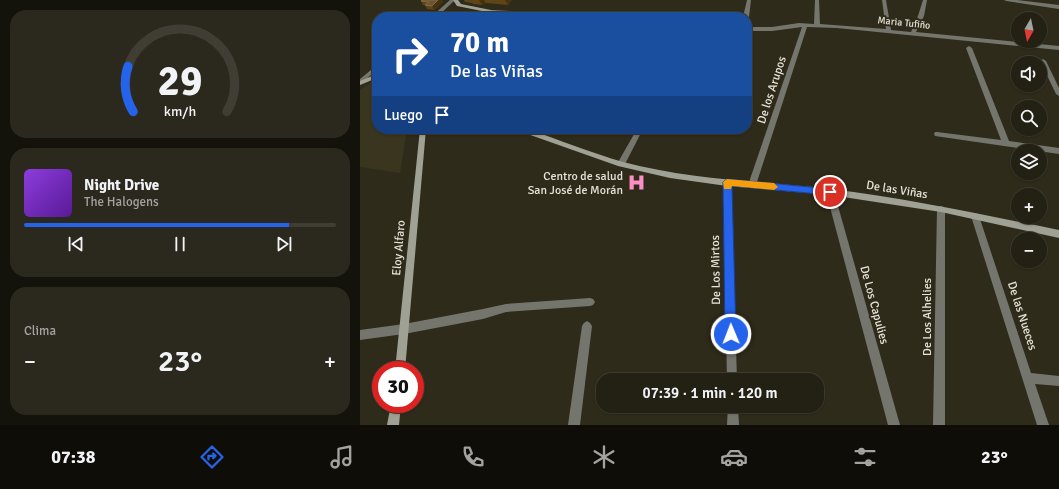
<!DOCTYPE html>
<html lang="es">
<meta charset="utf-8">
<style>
:root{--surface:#232014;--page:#2b281d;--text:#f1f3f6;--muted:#a3a3a0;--line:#403e34;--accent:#2563eb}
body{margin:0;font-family:Signika,sans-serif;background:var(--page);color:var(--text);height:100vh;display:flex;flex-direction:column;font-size:15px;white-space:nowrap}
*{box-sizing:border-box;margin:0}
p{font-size:13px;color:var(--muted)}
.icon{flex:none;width:22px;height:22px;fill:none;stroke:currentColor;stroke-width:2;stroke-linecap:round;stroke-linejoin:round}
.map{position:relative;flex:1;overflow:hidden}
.side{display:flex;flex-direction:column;gap:10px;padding:10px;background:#13120b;width:360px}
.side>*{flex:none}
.banner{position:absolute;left:12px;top:12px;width:380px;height:122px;border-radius:16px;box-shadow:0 1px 3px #0004,0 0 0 1px var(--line);background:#1a4fa0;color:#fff;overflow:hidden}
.needle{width:26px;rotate:189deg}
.fabs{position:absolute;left:651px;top:12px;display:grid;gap:8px}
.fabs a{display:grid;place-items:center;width:36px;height:36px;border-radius:50%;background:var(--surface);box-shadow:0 1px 3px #0004,0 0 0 1px var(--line);font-size:20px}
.speed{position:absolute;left:12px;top:361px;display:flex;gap:8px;font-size:20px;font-weight:700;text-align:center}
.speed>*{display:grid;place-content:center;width:52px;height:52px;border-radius:50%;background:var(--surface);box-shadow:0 1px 3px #0004,0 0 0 1px var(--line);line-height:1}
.speed .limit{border:6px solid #d22;background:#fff;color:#111}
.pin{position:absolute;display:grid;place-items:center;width:34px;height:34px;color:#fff;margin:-17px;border:2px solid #fff;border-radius:50%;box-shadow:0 1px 4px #0007}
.me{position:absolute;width:44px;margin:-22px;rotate:359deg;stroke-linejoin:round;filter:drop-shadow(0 0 3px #0008)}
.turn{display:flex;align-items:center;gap:14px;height:84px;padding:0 12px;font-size:18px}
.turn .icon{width:52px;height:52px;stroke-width:2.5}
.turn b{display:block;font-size:28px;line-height:34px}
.then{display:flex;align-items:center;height:38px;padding:0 12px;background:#0003;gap:8px;font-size:15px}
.big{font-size:30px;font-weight:600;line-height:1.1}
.side .widget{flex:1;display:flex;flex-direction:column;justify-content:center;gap:6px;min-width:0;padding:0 14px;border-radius:16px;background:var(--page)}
.side .dial{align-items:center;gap:0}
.dial svg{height:104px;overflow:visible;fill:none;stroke:var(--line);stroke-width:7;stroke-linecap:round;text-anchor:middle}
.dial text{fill:var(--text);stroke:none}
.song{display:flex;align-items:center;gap:12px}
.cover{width:48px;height:48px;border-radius:6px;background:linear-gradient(135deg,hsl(270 70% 55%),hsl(270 70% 35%))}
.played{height:4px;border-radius:2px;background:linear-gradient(90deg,var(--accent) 85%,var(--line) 85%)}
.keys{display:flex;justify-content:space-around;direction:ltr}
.heat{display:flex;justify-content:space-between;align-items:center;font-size:22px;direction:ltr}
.trip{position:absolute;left:236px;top:373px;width:228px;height:40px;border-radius:16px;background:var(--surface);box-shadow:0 1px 3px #0004,0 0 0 1px var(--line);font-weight:600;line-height:40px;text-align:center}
.tabs{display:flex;height:64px;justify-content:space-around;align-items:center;background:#0e0d08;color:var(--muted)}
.tabs .icon{width:28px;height:28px}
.tabs .current{color:var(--accent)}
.tabs b{font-size:18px;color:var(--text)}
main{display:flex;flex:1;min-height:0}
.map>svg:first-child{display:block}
</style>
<main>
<section class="side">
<div class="widget dial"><svg viewBox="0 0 100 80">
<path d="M14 69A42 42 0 1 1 86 69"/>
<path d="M14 69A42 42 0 0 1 10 34" stroke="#2563eb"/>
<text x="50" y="56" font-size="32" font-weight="700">29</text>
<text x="50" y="72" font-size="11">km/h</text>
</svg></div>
<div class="widget">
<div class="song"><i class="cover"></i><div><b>Night Drive</b><p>The Halogens</p></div></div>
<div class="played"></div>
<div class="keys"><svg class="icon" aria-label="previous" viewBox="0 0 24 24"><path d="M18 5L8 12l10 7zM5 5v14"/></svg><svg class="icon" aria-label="pause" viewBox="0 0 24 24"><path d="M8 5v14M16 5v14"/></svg><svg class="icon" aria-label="next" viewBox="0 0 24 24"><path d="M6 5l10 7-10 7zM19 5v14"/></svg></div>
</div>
<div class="widget"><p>Clima</p>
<div class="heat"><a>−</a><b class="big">23°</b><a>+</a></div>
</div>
</section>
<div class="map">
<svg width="699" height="425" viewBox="0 0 699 425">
<rect width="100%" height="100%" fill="#2f2b1a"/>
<polygon fill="#3a351e" points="10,83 17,84 17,129 47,129 40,173 0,167 0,90"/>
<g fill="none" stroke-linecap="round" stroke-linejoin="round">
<polygon fill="#74766e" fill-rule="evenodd" points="230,298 233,299 235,302 233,305 230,306 146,312 123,319 44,334 41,332 39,329 41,326 44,324 123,309 146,304"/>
<g fill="#74766e" fill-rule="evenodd">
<polygon points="90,0 95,0 77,17 71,17"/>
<polygon points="387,0 391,0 389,17 387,18 387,17 383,17"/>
<polygon points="455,0 459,0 460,24 526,29 522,0 526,0 531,30 551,32 558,16 563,0 567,0 564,16 556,32 699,46 699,50 477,28 447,27 396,185 395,187 389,187 388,185 442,27 412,31 387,31 387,27 412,27 439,23 454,24"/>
<polygon points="644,0 657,0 699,5 699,9 646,1"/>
<polygon points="134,10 210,15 213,17 186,17 132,13 131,12"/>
<polygon points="609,46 612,48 649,141 699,148 699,154 575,136 574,134 575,132 577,132 641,140 606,48"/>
<polygon points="683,59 686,61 699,88 699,96 696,94 680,61"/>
<polygon points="17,65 17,70 0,84 0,79"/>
<polygon points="179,129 186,129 180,137 176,137 175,135"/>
<polygon points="277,129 283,129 264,166 258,166 257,164"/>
<polygon points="367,180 371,183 377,380 367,380 363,183"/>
<polygon points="470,189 474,192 540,425 528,425 466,192"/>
<polygon points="581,206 584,207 585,209 585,425 573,425 577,209 578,207"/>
<polygon points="615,213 618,214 619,216 671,373 699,376 699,386 675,384 689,425 677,425 611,216 612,214"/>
<polygon points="227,321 230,323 232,326 220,425 208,425 222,326 224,323"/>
<polygon points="44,324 47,326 49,329 47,332 44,334 0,340 0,330"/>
<polygon points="368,406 378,406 379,425 367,425"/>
</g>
<g fill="#9ea193" fill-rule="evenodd">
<polygon points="93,0 98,0 101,4 136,11 139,15 138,17 132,17 133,15 132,13 97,6"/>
<polygon points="17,74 17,78 0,85 0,81"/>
<polygon points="60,129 66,129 45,370 35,370"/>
<path d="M158 129H168C199 140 232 153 263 162 331 180 400 181 470 189 547 198 623 215 699 230V238L581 212 470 195 367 186 310 178 258 166 159 131Z"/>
<polygon points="31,404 41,404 39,425 27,425"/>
</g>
</g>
<g fill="#5e4416">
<polygon points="62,0 82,0 83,2 74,10 67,9 65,5 63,5 61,1"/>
<polygon points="104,0 152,0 148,5 126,3 122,5 113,4 112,3 105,2"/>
</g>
<g fill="#45330f">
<polygon points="78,0 82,0 83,2 74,10 72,6"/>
<polygon points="119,0 124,0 126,3 122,5"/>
<polygon points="145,0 152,0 148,5"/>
</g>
<polygon fill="#6d552b" stroke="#806b46" points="62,0 78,0 72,6 65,5 69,2 61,1"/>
<polygon fill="#2563eb" stroke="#184099" points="367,179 470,189 475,192 470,195 372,186 376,334 375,338 371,340 367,338 365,334 363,182"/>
<polygon fill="#f59e0b" points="367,179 414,183 418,187 414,190 372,186 371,189 364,189 363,182"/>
<defs>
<symbol id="hospital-bare" viewBox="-9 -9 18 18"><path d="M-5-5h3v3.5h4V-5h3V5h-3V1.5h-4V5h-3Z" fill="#fb8fc5" stroke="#2f2b1a" stroke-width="2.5" paint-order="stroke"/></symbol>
</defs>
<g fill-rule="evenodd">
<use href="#hospital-bare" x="264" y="170" width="25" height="25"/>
</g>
<g text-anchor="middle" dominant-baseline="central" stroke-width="4" stroke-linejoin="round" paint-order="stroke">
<g font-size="10" fill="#e6e3d9" stroke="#2f2b1a">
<text transform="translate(544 23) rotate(6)">Maria Tufiño</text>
</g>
<g font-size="12" fill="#e6e3d9" stroke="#2f2b1a">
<text transform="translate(412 90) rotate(-72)">De los Arupos</text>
<text transform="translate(537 190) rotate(9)">De las Viñas</text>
<text transform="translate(39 248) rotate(-85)">Eloy Alfaro</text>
<text transform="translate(356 270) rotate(-91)">De Los Mirtos</text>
<text transform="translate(514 305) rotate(75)">De Los Capulies</text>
<text transform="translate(662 316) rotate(72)">De las Nueces</text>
<text transform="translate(567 317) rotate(-90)">De Los Alhelies</text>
</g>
<g font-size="12" fill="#e6e3d9" stroke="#2f2b1a" text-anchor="end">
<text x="263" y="176">Centro de salud<tspan x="263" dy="14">San José de Morán</tspan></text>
</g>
</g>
</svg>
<div class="fabs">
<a><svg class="needle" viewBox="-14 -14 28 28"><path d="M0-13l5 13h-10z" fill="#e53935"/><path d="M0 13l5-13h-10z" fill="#a3a3a0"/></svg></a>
<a><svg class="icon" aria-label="sound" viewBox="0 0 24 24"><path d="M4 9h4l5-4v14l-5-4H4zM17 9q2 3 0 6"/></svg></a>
<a><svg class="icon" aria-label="search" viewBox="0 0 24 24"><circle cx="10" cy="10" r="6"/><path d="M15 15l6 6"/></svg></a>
<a><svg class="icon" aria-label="layers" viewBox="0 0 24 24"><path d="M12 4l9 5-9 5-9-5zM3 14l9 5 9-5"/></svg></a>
<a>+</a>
<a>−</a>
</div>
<div class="speed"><div class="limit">30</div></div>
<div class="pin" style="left:470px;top:192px;background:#d93025"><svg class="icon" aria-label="arrive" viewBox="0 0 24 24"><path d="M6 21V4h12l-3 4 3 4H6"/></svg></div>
<svg class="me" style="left:371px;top:334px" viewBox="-20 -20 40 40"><circle r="17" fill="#2563eb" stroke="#fff" stroke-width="3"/><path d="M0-11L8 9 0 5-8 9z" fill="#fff"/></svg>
<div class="trip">07:39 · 1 min · 120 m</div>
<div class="banner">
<div class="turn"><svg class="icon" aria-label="right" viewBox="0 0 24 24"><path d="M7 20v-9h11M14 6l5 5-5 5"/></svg><div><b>70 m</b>De las Viñas</div></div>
<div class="then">Luego<svg class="icon" aria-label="arrive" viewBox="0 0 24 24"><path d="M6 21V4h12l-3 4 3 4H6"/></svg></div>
</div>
</div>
</main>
<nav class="tabs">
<b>07:38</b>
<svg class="icon current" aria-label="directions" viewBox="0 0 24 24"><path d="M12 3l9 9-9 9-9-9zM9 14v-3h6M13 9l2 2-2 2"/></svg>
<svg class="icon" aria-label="music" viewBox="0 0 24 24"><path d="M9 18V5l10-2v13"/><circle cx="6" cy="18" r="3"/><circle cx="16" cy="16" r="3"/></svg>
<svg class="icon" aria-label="phone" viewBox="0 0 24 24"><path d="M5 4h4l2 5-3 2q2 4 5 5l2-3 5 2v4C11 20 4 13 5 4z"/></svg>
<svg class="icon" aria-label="climate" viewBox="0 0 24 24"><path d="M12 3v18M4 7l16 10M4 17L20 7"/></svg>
<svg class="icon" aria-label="car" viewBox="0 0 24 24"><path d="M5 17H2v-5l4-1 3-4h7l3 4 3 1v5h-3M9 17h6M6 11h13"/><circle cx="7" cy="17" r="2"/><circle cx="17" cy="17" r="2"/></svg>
<svg class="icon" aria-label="filters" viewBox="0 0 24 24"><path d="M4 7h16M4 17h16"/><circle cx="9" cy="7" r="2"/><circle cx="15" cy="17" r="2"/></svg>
<b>23°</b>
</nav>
